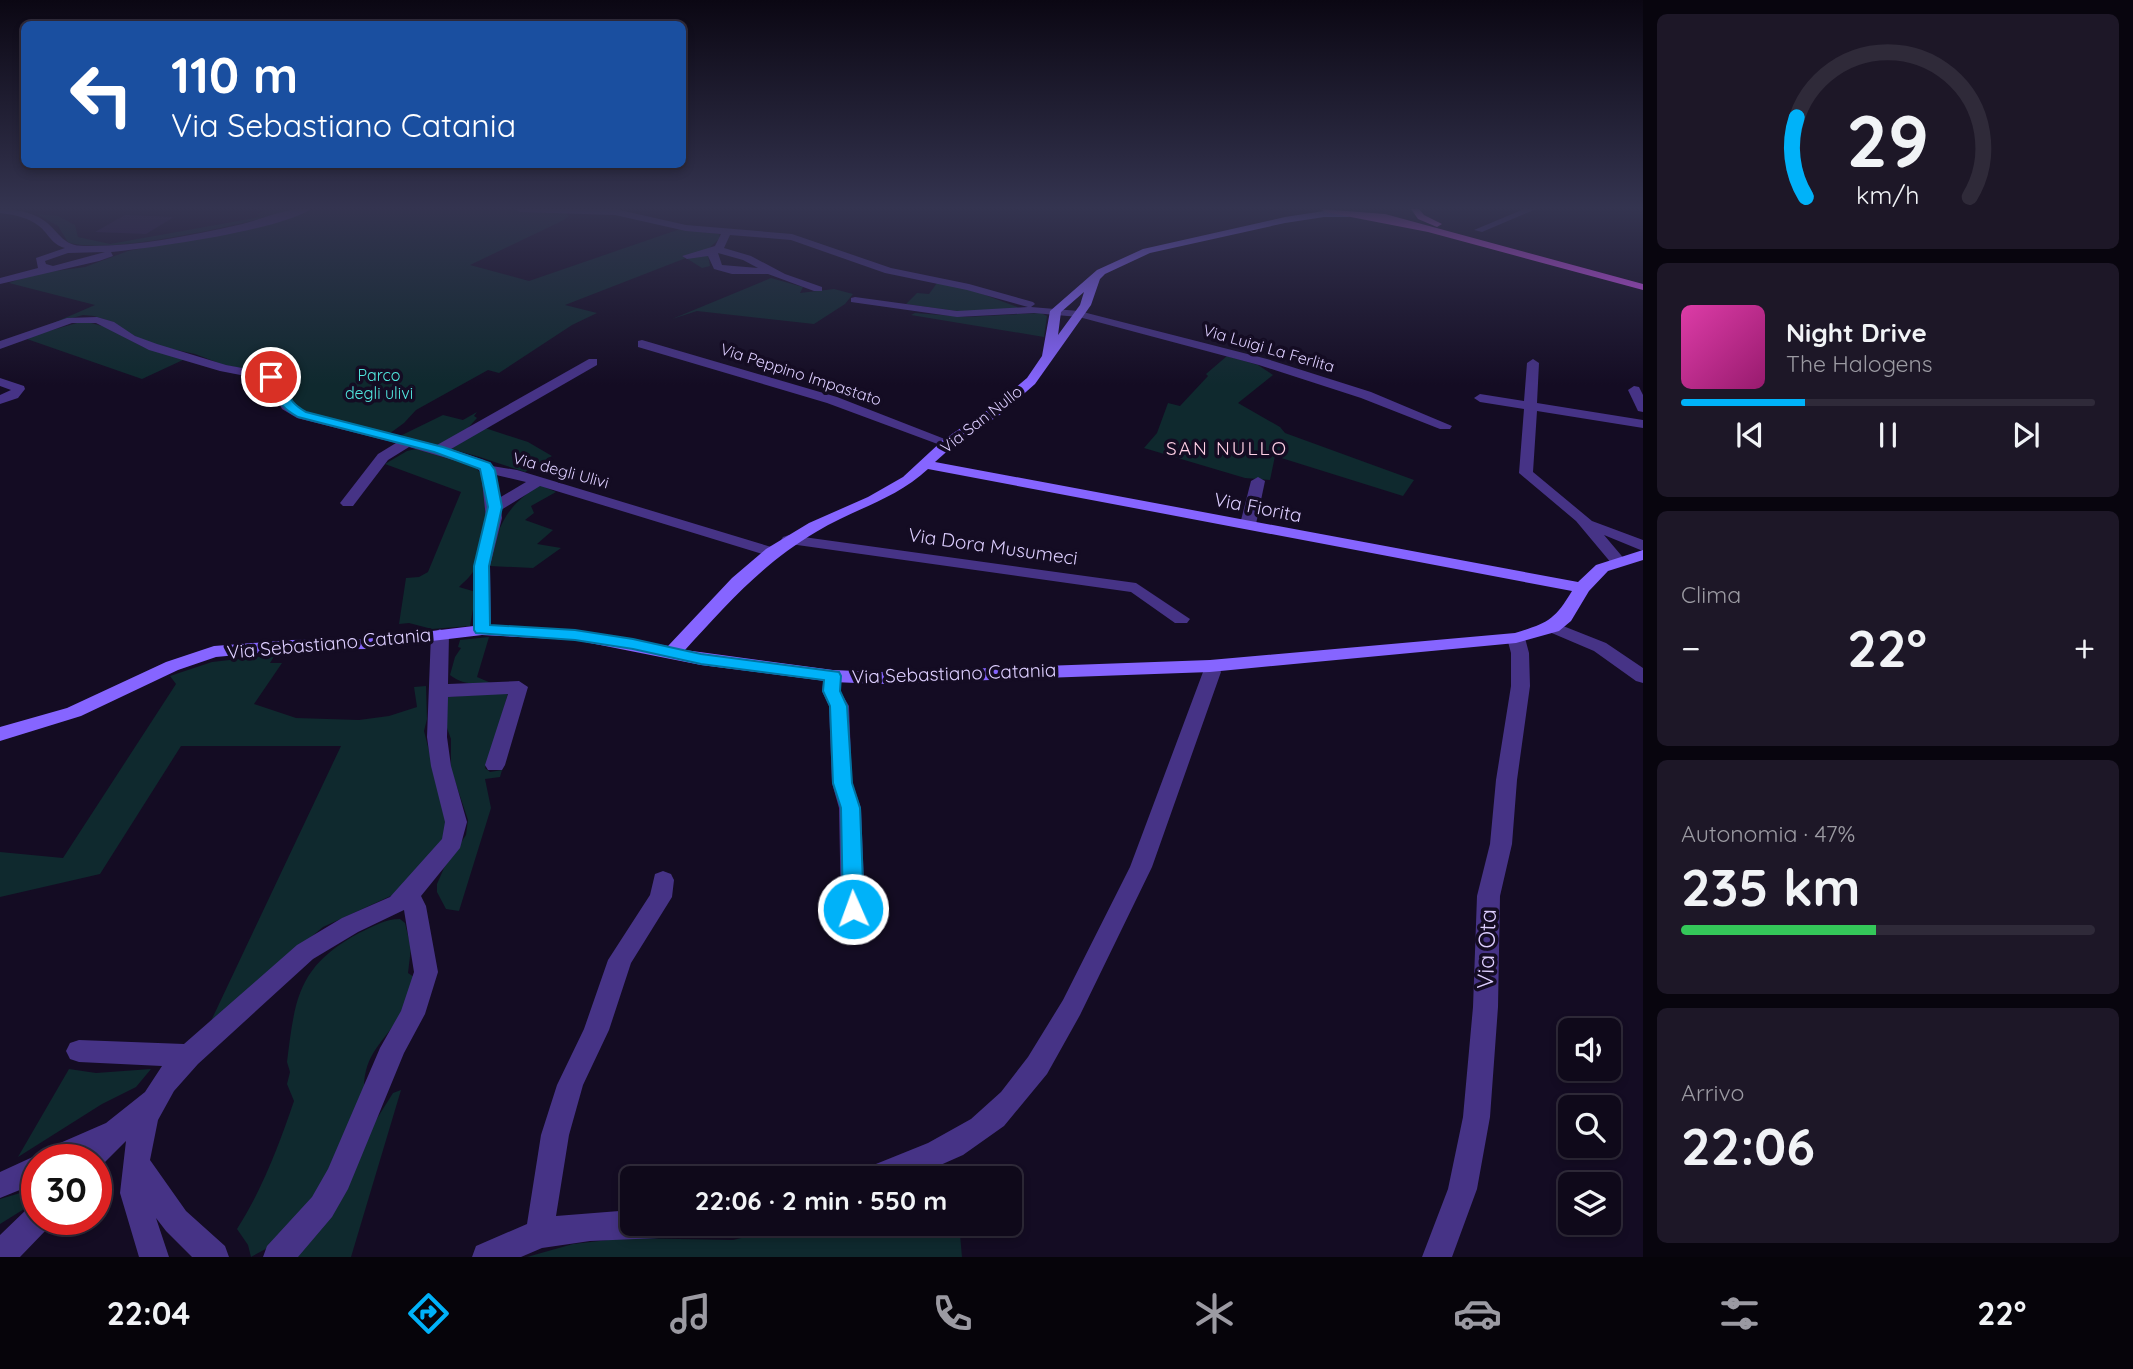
<!DOCTYPE html>
<html lang="it">
<meta charset="utf-8">
<style>
:root{--surface:#0f091a;--page:#1d1727;--text:#f1f3f6;--muted:#9b9aa2;--line:#2f2a39;--accent:#00b2f9}
body{margin:0;font-family:Quicksand,sans-serif;background:var(--page);color:var(--text);height:100vh;display:flex;flex-direction:column;font-size:26px;white-space:nowrap}
*{box-sizing:border-box;margin:0}
p{font-size:23px;color:var(--muted)}
.icon{flex:none;width:38px;height:38px;fill:none;stroke:currentColor;stroke-width:2;stroke-linecap:round;stroke-linejoin:round}
.map{position:relative;flex:1;overflow:hidden}
.details{display:flex;flex-direction:column;gap:14px;padding:14px;background:#08050e;width:490px}
.details>*{flex:none}
.top-card{position:absolute;left:21px;top:21px;width:665px;height:147px;border-radius:10px;box-shadow:0 4px 10px #0003,0 0 0 2px var(--line);background:#1a4fa0;color:#fff;overflow:hidden}
.fabs{position:absolute;left:1558px;top:1018px;display:grid;gap:14px}
.fabs a{display:grid;place-items:center;width:63px;height:63px;border-radius:10px;background:var(--surface);box-shadow:0 4px 10px #0003,0 0 0 2px var(--line);font-size:35px}
.speed{position:absolute;left:21px;top:1144px;display:flex;gap:14px;font-size:35px;font-weight:700;text-align:center}
.speed>*{display:grid;place-content:center;width:91px;height:91px;border-radius:50%;background:var(--surface);box-shadow:0 4px 10px #0003,0 0 0 2px var(--line);line-height:1}
.speed .limit{border:10px solid #d22;background:#fff;color:#111}
.pin{position:absolute;display:grid;place-items:center;width:60px;height:60px;color:#fff;margin:-30px;border:4px solid #fff;border-radius:50%;box-shadow:0 2px 7px #0007}
.me{position:absolute;width:77px;margin:-38px;rotate:358deg;stroke-linejoin:round;filter:drop-shadow(0 0 5px #0008)}
.turn{display:flex;align-items:center;gap:24px;height:147px;padding:0 35px;font-size:32px}
.turn .icon{width:91px;height:91px;stroke-width:2.5}
.turn b{display:block;font-size:49px;line-height:60px}
.big{font-size:52px;font-weight:800;line-height:1.1}
.details .tile{flex:1;display:flex;flex-direction:column;justify-content:center;gap:10px;min-width:0;padding:0 24px;border-radius:10px;background:var(--page)}
.details .dial{align-items:center;gap:0}
.dial svg{height:182px;overflow:visible;fill:none;stroke:var(--line);stroke-width:7;stroke-linecap:round;text-anchor:middle}
.dial text{fill:var(--text);stroke:none}
.song{display:flex;align-items:center;gap:21px}
.cover{width:84px;height:84px;border-radius:10px;background:linear-gradient(135deg,hsl(320 70% 55%),hsl(320 70% 35%))}
.played{height:7px;border-radius:4px;background:linear-gradient(90deg,var(--accent) 30%,var(--line) 30%)}
.keys{display:flex;justify-content:space-around;direction:ltr}
.heat{display:flex;justify-content:space-between;align-items:center;font-size:38px;direction:ltr}
.charge{height:10px;border-radius:5px;background:linear-gradient(90deg,#34c759 47%,var(--line) 0)}
.trip{position:absolute;left:620px;top:1166px;width:402px;height:70px;border-radius:10px;background:var(--surface);box-shadow:0 4px 10px #0003,0 0 0 2px var(--line);font-weight:800;line-height:70px;text-align:center}
.tabs{display:flex;height:112px;justify-content:space-around;align-items:center;background:#06040a;color:var(--muted)}
.tabs .icon{width:49px;height:49px}
.tabs .current{color:var(--accent)}
.tabs b{font-size:32px;color:var(--text)}
main{display:flex;flex:1;min-height:0}
.map>svg:first-child{display:block}
</style>
<main>
<div class="map">
<svg width="1643" height="1257" viewBox="0 0 1643 1257">
<rect width="100%" height="100%" fill="#140c23"/>
<g fill="#0f292e">
<path d="M259 209H297C253 222 107 257 68 242L58 226 37 214 58 216 75 225 78 237 110 244 260 217 258 214 263 212Z"/>
<polygon points="315,209 511,209 566,213 569,216 562,221 470,265 529,281 680,229 719,234 720,238 707,250 682,256 686,258 708,255 710,266 702,268 686,258 565,305 597,313 572,325 499,373 488,370 416,410 404,423 389,434 314,415 294,407 284,390 287,379 276,374 224,365 195,354 167,348 135,337 113,322 94,316 83,315 51,324 95,305 9,283 33,274 85,267 128,251 270,223"/>
<polygon points="771,278 803,287 800,293 834,289 853,294 845,304 814,324 697,311 672,319"/>
<polygon points="937,283 969,289 1023,309 964,312 906,304 917,293 929,294"/>
<polygon points="915,313 967,317 1041,313 1047,316 1044,337 911,315"/>
<polygon points="84,321 109,328 143,347 185,359 142,379 24,338"/>
<polygon points="1227,356 1258,365 1273,375 1238,403 1280,427 1285,433 1414,480 1403,496 1275,456 1270,480 1245,478 1144,448 1157,433 1168,403 1180,406 1208,376 1206,374"/>
<polygon points="477,412 474,416 477,418 467,429 440,445 400,436 443,415 463,420"/>
<path d="M485 428 528 442 552 456 525 472C500 464 476 455 450 449Z"/>
<path d="M416 449C432 450 466 456 477 469 494 488 484 549 474 570 471 576 464 582 459 587L476 592 470 626 432 629 409 623 399 624 406 578 419 577 428 572 461 492 385 464 407 451Z"/>
<path d="M540 485 556 492 531 506 534 513 525 520 553 530 537 544 561 548 533 568 489 566C498 527 504 507 540 485Z"/>
<path d="M489 637 477 677 491 683C476 684 462 685 450 675L455 657 461 648 458 647 460 640Z"/>
<polygon points="275,655 270,663 282,663 254,704 296,718 359,720 389,716 417,707 414,687 426,686 427,719 424,731 448,826 447,836 395,894 323,927 211,1021 341,746 181,746 100,874 0,897 0,852 63,858 176,684 170,676 212,662"/>
<polygon points="508,693 490,757 485,768 490,772 502,770 500,777 485,779 491,808 459,911 446,909 437,892 437,884 444,868 466,835 468,820 451,769 451,739 447,728 446,697"/>
<path d="M400 919 405 923 411 948 408 973 414 977C410 987 408 999 403 1009 389 1039 364 1050 364 1088L318 1193 273 1245 251 1257 248 1245 237 1229C262 1190 279 1145 294 1101L287 1084 290 1072 287 1062C295 998 298 966 359 933 372 927 385 919 400 919Z"/>
<polygon points="69,1069 96,1073 151,1069 136,1087 102,1104 18,1157"/>
<polygon points="401,1090 351,1257 290,1257 393,1093"/>
<polygon points="37,1188 37,1201 0,1224 0,1199"/>
<polygon points="804,1223 959,1223 962,1257 527,1257 573,1244 626,1238 733,1240"/>
</g>
<polygon fill="#291746" points="125,215 174,217 146,234 95,232"/>
<g fill="none" stroke-linecap="round" stroke-linejoin="round">
<g fill="#463386" fill-rule="evenodd">
<path d="M0 209C15 209 33 212 46 222 60 233 63 246 84 246 135 247 188 236 238 225 261 220 287 207 311 209 280 230 153 248 111 252L113 256 99 261 0 284V278L38 268 36 258 65 248C51 244 49 234 39 226 28 217 14 215 0 213ZM105 252 53 266 46 264 45 261 68 253Z"/>
<path d="M515 209H615L686 225 792 234 891 268 969 284 1033 302 1035 304 1031 307 1079 311 1267 359 1371 392 1452 426 1450 429H1440L1361 398 1259 365 1079 317 1034 313 957 317 851 302V298L855 297 957 311 1028 307 967 290 885 273 791 240 730 235 724 248 751 256 785 274 822 287V291H814L768 274H732L714 269 708 256 687 259 682 256 715 246 721 234 686 231 615 215 520 212ZM718 253 743 260 758 268 722 265Z"/>
<polygon points="1524,209 1536,209 1482,232 1474,230"/>
<path d="M97 317 114 322 135 336 157 344 226 365 275 374 283 383 293 404 307 412 437 445 589 359H597V365L451 449 484 460 492 466 517 470 778 549 780 552 778 555H766L540 486 501 510 502 518 490 566 491 630 482 635 476 634 473 630 474 566 486 518 481 472 474 466 409 447 388 460 353 506H343L340 503 378 454 396 443 297 418 282 409 267 380 220 371 149 350 96 323H72L0 349V341L67 318ZM496 475 526 482 499 498Z"/>
<polygon points="642,340 837,397 955,443 953,446 943,446 827,403 638,347 638,341"/>
<polygon points="1533,359 1539,363 1537,403 1643,420 1643,428 1537,411 1533,472 1592,521 1643,540 1643,551 1604,535 1626,561 1624,564 1612,564 1576,521 1519,473 1524,409 1480,402 1474,398 1480,394 1524,401 1527,363"/>
<polygon points="0,378 24,386 25,389 18,398 0,404 0,395 11,390 0,386"/>
<polygon points="1634,386 1639,387 1643,395 1643,412 1638,411 1628,390"/>
<polygon points="1258,477 1265,481 1256,524 1248,529 1240,524 1251,481"/>
<polygon points="789,535 1136,583 1190,619 1187,623 1175,623 1131,592 783,543 781,540 783,537"/>
<polygon points="1553,622 1606,643 1643,668 1643,683 1636,681 1594,651 1547,631 1544,627 1547,623"/>
<polygon points="440,629 449,634 448,684 519,681 528,687 505,765 502,770 488,770 485,765 508,694 448,697 447,737 451,766 467,822 460,848 421,896 426,906 438,972 425,1014 404,1053 348,1189 332,1217 298,1257 263,1257 267,1246 312,1197 328,1169 380,1048 401,1011 414,972 404,910 358,932 313,959 198,1064 174,1091 158,1120 150,1160 186,1211 225,1246 229,1257 192,1257 166,1231 156,1218 169,1257 139,1257 120,1193 126,1141 96,1171 96,1160 37,1160 37,1183 0,1198 0,1172 37,1155 41,1157 44,1150 106,1123 145,1092 162,1066 79,1062 70,1059 66,1051 70,1043 79,1040 184,1044 297,945 342,918 390,897 442,839 445,822 431,766 427,737 431,634"/>
<polygon points="1516,633 1525,638 1529,653 1530,686 1517,780 1512,844 1500,896 1498,1007 1490,1117 1477,1189 1452,1257 1422,1257 1448,1189 1463,1117 1473,1007 1477,896 1490,844 1496,780 1511,686 1511,653 1507,638"/>
<polygon points="1210,660 1216,662 1221,672 1152,867 1080,1015 1047,1074 1004,1126 963,1155 911,1178 862,1178 866,1168 928,1143 971,1119 1001,1092 1028,1057 1063,1000 1130,867 1203,672 1201,666"/>
<polygon points="833,670 842,676 840,691 849,706 852,783 861,808 865,909 861,915 853,918 845,915 841,909 839,808 832,783 829,706 822,691 824,676"/>
<polygon points="663,871 671,874 674,880 672,897 631,963 609,1030 583,1085 569,1135 556,1216 632,1210 632,1223 674,1223 669,1233 659,1238 590,1241 542,1248 521,1257 472,1257 476,1246 527,1224 541,1135 557,1085 584,1029 608,960 650,895 655,874"/>
<polygon points="37,1205 37,1220 51,1220 47,1229 20,1257 0,1257 0,1235 27,1209"/>
</g>
<path fill="#8665ff" fill-rule="evenodd" d="M1324 211H1348L1353 214 1348 217H1324L1285 223 1150 253 1105 274 1100 279 1091 305 1035 384 1001 414 953 446 935 462 1578 582 1596 565 1643 550V560L1608 571 1589 591 1571 621 1559 631 1516 643 1210 672 880 684 833 682 701 665 575 640 482 635 365 649 291 650 216 657 178 670 81 716 0 741V727L67 708 166 662 214 646 291 640 365 639 482 625 575 630 668 646 732 578 766 549 809 523 868 497 903 477 943 440 991 408 1027 378 1042 356 1050 311 1097 270 1143 249 1285 217ZM1084 292 1080 305 1058 335 1061 312ZM928 469 1572 591C1554 621 1547 623 1515 633L1210 660 880 672 833 670 685 650C727 604 762 564 816 532 853 509 895 500 928 469Z"/>
<g fill="#df55ff" fill-rule="evenodd">
<polygon points="1321,209 1385,214 1643,284 1643,290 1428,232 1325,212"/>
<polygon points="1411,209 1419,209 1424,215 1442,224 1437,227 1418,219"/>
</g>
</g>
<linearGradient id="sky" x2="0" y2="1"><stop stop-color="#0b0713"/><stop offset="0.54" stop-color="#343450"/><stop offset="1" stop-color="#343450" stop-opacity="0"/></linearGradient>
<rect width="1643" height="385" fill="url(#sky)"/>
<path fill="#00b2f9" stroke="#0074a2" stroke-width="2" d="M267 375H275C291 390 284 400 306 412L443 447 490 463 495 470 502 507 489 566 490 625 575 630 633 639 701 654 839 672 841 676 840 691 847 706 852 783 860 808 864 909 861 915 853 918 846 915 843 909 841 808 833 783 830 706 823 691 824 680 701 664 633 649 575 640 476 633 474 630V566L488 507 480 469 434 452 298 417C273 403 281 396 266 377Z"/>
<g text-anchor="middle" dominant-baseline="central" stroke-width="7" stroke-linejoin="round" paint-order="stroke">
<g font-size="16" fill="#ddceff" stroke="#140c23">
<text transform="translate(1269 348) rotate(16)">Via Luigi La Ferlita</text>
<text transform="translate(801 374) rotate(18)">Via Peppino Impastato</text>
<text transform="translate(981 419) rotate(-38)">Via San Nullo</text>
<text transform="translate(561 470) rotate(15)">Via degli Ulivi</text>
</g>
<g font-size="16" fill="#51e8df" stroke="#140c23">
<text x="379" y="375">Parco<tspan x="379" dy="18">degli ulivi</tspan></text>
</g>
<g font-size="19" letter-spacing="2" fill="#ffd0e5" stroke="#140c23">
<text x="1227" y="448">SAN NULLO</text>
</g>
<g font-size="19" fill="#ddceff" stroke="#140c23">
<text transform="translate(1258 507) rotate(11)">Via Fiorita</text>
<text transform="translate(993 546) rotate(8)">Via Dora Musumeci</text>
<text transform="translate(329 643) rotate(-5)">Via Sebastiano Catania</text>
<text transform="translate(954 673) rotate(-2)">Via Sebastiano Catania</text>
</g>
<g font-size="23" fill="#ddceff" stroke="#140c23">
<text transform="translate(1486 949) rotate(-88)">Via Ota</text>
</g>
</g>
</svg>
<div class="fabs">
<a><svg class="icon" aria-label="sound" viewBox="0 0 24 24"><path d="M4 9h4l5-4v14l-5-4H4zM17 9q2 3 0 6"/></svg></a>
<a><svg class="icon" aria-label="search" viewBox="0 0 24 24"><circle cx="10" cy="10" r="6"/><path d="M15 15l6 6"/></svg></a>
<a><svg class="icon" aria-label="layers" viewBox="0 0 24 24"><path d="M12 4l9 5-9 5-9-5zM3 14l9 5 9-5"/></svg></a>
</div>
<div class="speed"><div class="limit">30</div></div>
<div class="pin" style="left:271px;top:377px;background:#d93025"><svg class="icon" aria-label="arrive" viewBox="0 0 24 24"><path d="M6 21V4h12l-3 4 3 4H6"/></svg></div>
<svg class="me" style="left:853px;top:909px" viewBox="-20 -20 40 40"><circle r="17" fill="#00b2f9" stroke="#fff" stroke-width="3"/><path d="M0-11L8 9 0 5-8 9z" fill="#fff"/></svg>
<div class="trip">22:06 · 2 min · 550 m</div>
<div class="top-card">
<div class="turn"><svg class="icon" aria-label="left" viewBox="0 0 24 24"><path d="M17 20v-9H6M10 6l-5 5 5 5"/></svg><div><b>110 m</b>Via Sebastiano Catania</div></div>
</div>
</div>
<section class="details">
<div class="tile dial"><svg viewBox="0 0 100 80">
<path d="M14 69A42 42 0 1 1 86 69"/>
<path d="M14 69A42 42 0 0 1 10 34" stroke="#00b2f9"/>
<text x="50" y="56" font-size="32" font-weight="700">29</text>
<text x="50" y="72" font-size="11">km/h</text>
</svg></div>
<div class="tile">
<div class="song"><i class="cover"></i><div><b>Night Drive</b><p>The Halogens</p></div></div>
<div class="played"></div>
<div class="keys"><svg class="icon" aria-label="previous" viewBox="0 0 24 24"><path d="M18 5L8 12l10 7zM5 5v14"/></svg><svg class="icon" aria-label="pause" viewBox="0 0 24 24"><path d="M8 5v14M16 5v14"/></svg><svg class="icon" aria-label="next" viewBox="0 0 24 24"><path d="M6 5l10 7-10 7zM19 5v14"/></svg></div>
</div>
<div class="tile"><p>Clima</p>
<div class="heat"><a>−</a><b class="big">22°</b><a>+</a></div>
</div>
<div class="tile"><p>Autonomia · 47%</p><b class="big">235 km</b><div class="charge"></div></div>
<div class="tile"><p>Arrivo</p><b class="big">22:06</b></div>
</section>
</main>
<nav class="tabs">
<b>22:04</b>
<svg class="icon current" aria-label="directions" viewBox="0 0 24 24"><path d="M12 3l9 9-9 9-9-9zM9 14v-3h6M13 9l2 2-2 2"/></svg>
<svg class="icon" aria-label="music" viewBox="0 0 24 24"><path d="M9 18V5l10-2v13"/><circle cx="6" cy="18" r="3"/><circle cx="16" cy="16" r="3"/></svg>
<svg class="icon" aria-label="phone" viewBox="0 0 24 24"><path d="M5 4h4l2 5-3 2q2 4 5 5l2-3 5 2v4C11 20 4 13 5 4z"/></svg>
<svg class="icon" aria-label="climate" viewBox="0 0 24 24"><path d="M12 3v18M4 7l16 10M4 17L20 7"/></svg>
<svg class="icon" aria-label="car" viewBox="0 0 24 24"><path d="M5 17H2v-5l4-1 3-4h7l3 4 3 1v5h-3M9 17h6M6 11h13"/><circle cx="7" cy="17" r="2"/><circle cx="17" cy="17" r="2"/></svg>
<svg class="icon" aria-label="filters" viewBox="0 0 24 24"><path d="M4 7h16M4 17h16"/><circle cx="9" cy="7" r="2"/><circle cx="15" cy="17" r="2"/></svg>
<b>22°</b>
</nav>
